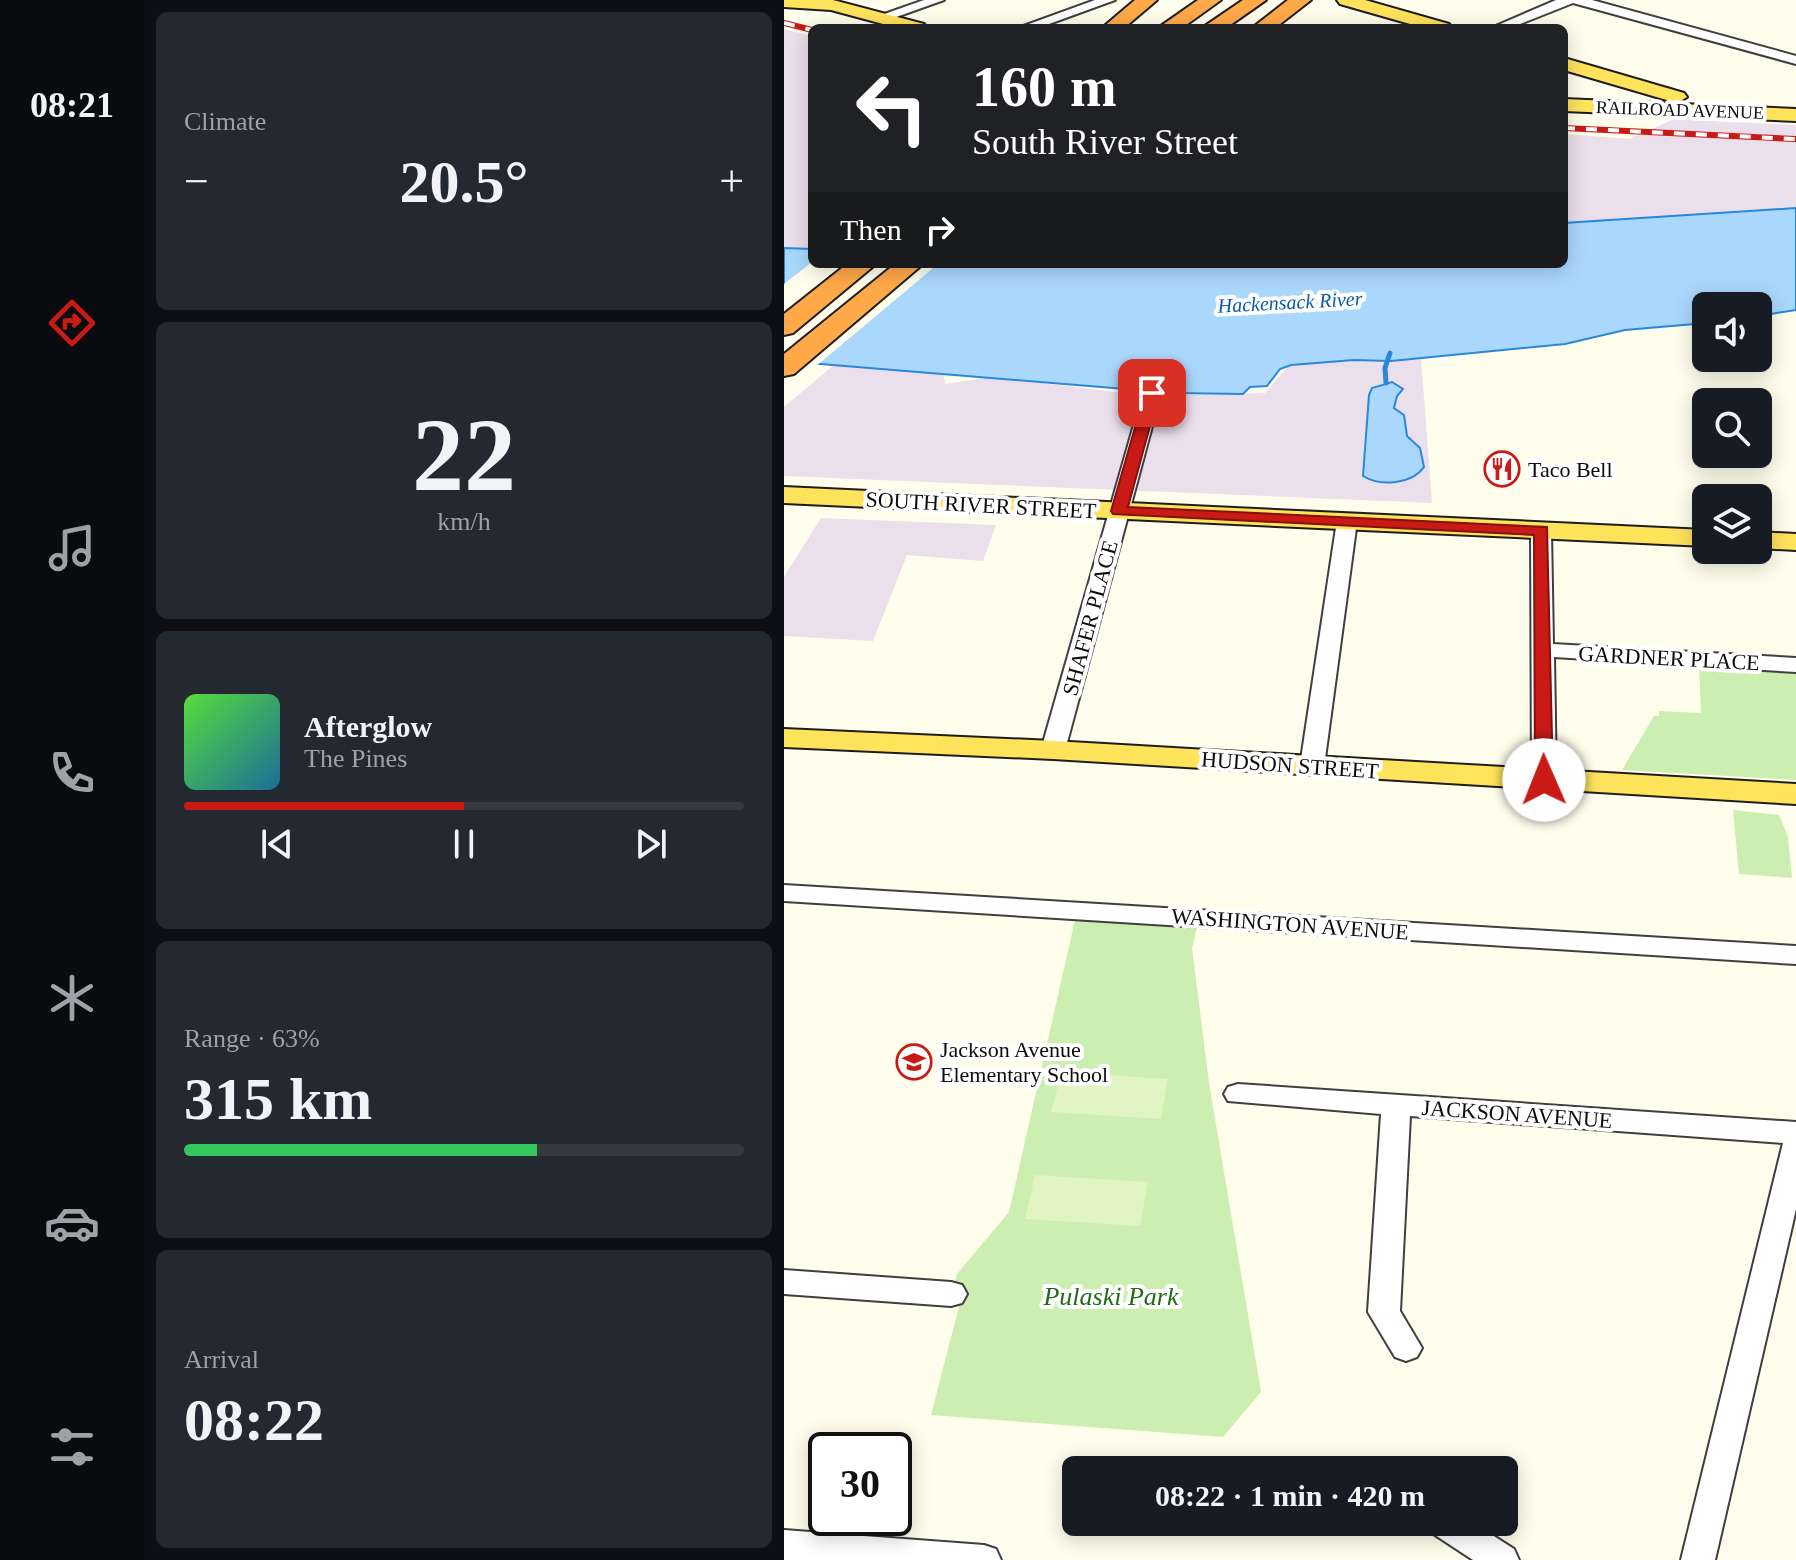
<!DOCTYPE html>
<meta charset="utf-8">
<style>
:root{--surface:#171b24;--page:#242831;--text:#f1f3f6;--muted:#9ea1a6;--line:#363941;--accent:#ca1a16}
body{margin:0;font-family:Georgia,serif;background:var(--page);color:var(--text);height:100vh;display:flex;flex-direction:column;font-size:30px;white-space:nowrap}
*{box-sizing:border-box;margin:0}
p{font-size:26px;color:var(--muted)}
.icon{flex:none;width:44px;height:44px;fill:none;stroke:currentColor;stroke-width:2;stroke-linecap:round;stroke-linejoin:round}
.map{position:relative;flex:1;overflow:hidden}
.side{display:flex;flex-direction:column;gap:12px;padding:12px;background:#0d0f14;width:640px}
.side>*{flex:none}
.hud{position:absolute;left:24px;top:24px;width:760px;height:244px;border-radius:12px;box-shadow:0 4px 20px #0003;background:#202124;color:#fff;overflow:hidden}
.tools{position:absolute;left:908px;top:292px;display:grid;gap:16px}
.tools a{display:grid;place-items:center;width:80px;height:80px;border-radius:12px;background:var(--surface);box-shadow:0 4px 20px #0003;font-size:40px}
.speed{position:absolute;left:24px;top:1432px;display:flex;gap:16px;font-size:40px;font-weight:700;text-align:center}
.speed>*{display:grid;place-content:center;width:104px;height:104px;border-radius:50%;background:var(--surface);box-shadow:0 4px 20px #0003;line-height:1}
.speed .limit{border:4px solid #111;border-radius:12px;background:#fff;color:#111}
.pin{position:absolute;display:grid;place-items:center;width:68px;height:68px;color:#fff;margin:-34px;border-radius:16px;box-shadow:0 4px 12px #0006}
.me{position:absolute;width:88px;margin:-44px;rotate:359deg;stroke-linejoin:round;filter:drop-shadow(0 0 6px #0008)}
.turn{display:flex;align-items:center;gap:28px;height:168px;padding:0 32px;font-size:36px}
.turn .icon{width:104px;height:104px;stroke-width:2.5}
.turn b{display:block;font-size:56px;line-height:68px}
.then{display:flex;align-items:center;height:76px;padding:0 32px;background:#0003;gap:16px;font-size:30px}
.big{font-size:60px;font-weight:600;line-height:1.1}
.side .card{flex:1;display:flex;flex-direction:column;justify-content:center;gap:12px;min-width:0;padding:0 28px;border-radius:12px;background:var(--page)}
.side .dial{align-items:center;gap:0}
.dial b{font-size:104px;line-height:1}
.song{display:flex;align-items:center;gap:24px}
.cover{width:96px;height:96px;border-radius:12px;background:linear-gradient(135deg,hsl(110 70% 55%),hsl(200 70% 35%))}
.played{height:8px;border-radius:4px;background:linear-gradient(90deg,var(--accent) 50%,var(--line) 50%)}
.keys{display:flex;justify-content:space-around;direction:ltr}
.heat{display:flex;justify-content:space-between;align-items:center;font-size:44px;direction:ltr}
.charge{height:12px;border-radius:6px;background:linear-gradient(90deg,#34c759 63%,var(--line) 0)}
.trip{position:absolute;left:278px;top:1456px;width:456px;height:80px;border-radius:12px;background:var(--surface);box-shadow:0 4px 20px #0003;font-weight:600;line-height:80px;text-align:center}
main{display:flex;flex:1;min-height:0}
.dock{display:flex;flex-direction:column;width:144px;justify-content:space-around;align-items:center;background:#090b0e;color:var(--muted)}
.dock .icon{width:56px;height:56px}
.dock .active{color:var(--accent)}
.dock b{font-size:36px;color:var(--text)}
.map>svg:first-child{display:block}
</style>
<main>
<nav class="dock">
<b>08:21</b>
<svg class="icon active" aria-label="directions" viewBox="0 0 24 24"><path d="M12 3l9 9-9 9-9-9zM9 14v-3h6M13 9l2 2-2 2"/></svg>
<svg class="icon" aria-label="music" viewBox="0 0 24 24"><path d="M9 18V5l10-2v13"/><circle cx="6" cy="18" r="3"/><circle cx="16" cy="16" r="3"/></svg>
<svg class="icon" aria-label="phone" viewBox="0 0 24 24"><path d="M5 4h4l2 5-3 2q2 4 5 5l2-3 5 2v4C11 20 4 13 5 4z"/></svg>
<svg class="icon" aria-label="climate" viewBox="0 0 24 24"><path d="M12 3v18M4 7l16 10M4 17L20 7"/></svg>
<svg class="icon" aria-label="car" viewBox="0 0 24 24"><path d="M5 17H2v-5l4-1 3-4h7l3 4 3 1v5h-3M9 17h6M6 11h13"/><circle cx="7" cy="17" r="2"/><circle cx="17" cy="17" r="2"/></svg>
<svg class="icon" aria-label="filters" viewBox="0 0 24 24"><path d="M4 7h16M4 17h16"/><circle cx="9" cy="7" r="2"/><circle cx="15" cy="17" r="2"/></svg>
</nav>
<section class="side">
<div class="card"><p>Climate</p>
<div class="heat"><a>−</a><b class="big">20.5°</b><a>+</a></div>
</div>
<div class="card dial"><b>22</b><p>km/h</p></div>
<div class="card">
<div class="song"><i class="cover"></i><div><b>Afterglow</b><p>The Pines</p></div></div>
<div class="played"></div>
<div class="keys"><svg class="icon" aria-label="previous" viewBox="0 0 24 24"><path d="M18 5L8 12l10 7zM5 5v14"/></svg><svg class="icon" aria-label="pause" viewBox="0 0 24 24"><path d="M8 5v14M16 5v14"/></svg><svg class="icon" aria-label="next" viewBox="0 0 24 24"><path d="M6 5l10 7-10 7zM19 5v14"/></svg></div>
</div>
<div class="card"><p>Range · 63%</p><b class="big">315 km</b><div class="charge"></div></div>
<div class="card"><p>Arrival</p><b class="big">08:22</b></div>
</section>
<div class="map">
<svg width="1012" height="1560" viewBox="0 0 1012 1560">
<rect width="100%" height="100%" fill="#fffdeb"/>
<g fill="#ecdfec">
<polygon points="0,29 28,36 28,248 0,249"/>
<polygon points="890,119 1012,125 1012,208 780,223 780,134 846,139"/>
<polygon points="637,358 648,503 0,476 0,407 51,364 159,372 161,384 209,377 362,396 481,393 506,364"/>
<polygon points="37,518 212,525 199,561 123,555 89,641 0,636 0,577"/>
</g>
<g fill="#cceeb1">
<polygon points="915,664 1012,671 1012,780 838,770 870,716 875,716 875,711 917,713"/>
<polygon points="949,810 995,815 1004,837 1008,878 955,874"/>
<polygon points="293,911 415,919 408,948 425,1083 477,1392 439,1437 147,1415 178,1295 167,1294 173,1274 225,1212"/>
</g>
<g fill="#e0f4c4">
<polygon points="277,1072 384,1079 377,1119 267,1112"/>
<polygon points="251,1175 364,1182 356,1226 241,1219"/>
</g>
<g fill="#aad8fd" stroke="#2988db" stroke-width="2">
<polygon points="1012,208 1012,310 974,316 974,306 922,306 922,323 841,330 781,344 607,361 570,360 507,365 496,369 483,386 466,387 459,394 390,393 0,361 0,248 28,249 28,264 780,264 780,223"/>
<path d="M608 382 619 389 613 396 610 408 620 415 623 436 636 448 640 467C628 484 597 487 579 476L585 395 588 388Z"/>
</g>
<polygon fill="#fffdeb" points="28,262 28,264 154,264 31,367 0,365 0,284"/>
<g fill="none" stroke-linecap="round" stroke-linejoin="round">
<polyline stroke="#2988db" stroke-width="5" points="602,383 601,368 606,353"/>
<defs>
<g id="minor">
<polygon points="140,0 160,0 101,21 89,18"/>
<polygon points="311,0 331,0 254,28 234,28"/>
<polygon points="772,0 808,0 1012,56 1012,64 789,3 726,28 707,28"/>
<polygon points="368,387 377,393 281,750 277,755 261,755 257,750 359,393"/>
<polygon points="563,515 573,521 540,766 536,771 520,771 516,766 553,521"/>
<polygon points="757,525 767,531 769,644 1012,658 1012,672 770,657 772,780 768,785 752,785 748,780 747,531"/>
<polygon points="0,885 1012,946 1012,964 0,901"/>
<polygon points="454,1084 1012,1122 1012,1209 931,1560 897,1560 999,1143 626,1116 616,1311 638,1348 633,1357 622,1361 611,1357 584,1312 597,1114 444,1101 440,1094 444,1087"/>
<polygon points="0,1270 167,1282 178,1285 183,1294 178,1303 167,1306 0,1294"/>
<polygon points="643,1522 688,1522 730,1549 735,1560 689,1560 648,1533"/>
<polygon points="0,1530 200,1545 212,1549 217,1560 0,1560"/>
</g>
<g id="major">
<polygon points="0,0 49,0 140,24 143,28 114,28 47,10 0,7"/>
<polygon points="553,0 581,0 665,24 668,28 640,28 556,4"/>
<polygon points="780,58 900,93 903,97 893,103 780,70"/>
<polygon points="780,99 1012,109 1012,121 780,111"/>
<polygon points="0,487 922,530 922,546 0,503"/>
<polygon points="974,532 1012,534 1012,550 974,548"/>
<polygon points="0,729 269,741 1012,784 1012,804 269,759 0,747"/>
</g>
<g id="highway">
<polygon points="351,0 373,0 340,28 318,28"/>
<polygon points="414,0 437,0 398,28 374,28"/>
<polygon points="459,0 482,0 442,28 418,28"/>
<polygon points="504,0 527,0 491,28 468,28"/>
<polygon points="63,264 92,264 9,333 0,335 0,314"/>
<polygon points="111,264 139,264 10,374 0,376 0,354"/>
</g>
</defs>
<use href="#minor" stroke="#3f3f3f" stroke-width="4"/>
<use href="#major" stroke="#1d1d1d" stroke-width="4"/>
<use href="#highway" stroke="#1d1d1d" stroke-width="4"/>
<use href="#minor" fill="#fff" fill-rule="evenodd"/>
<use href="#major" fill="#ffe35b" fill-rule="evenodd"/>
<use href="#highway" fill="#ffa949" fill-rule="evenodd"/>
<defs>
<g id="rail">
<polyline points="0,23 28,30"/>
<polyline points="780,128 1012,139"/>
</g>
</defs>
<use href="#rail" stroke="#ca1a16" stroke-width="6"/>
<use href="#rail" stroke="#fff" stroke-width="4" stroke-dasharray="11" stroke-linecap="butt"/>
</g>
<polygon fill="#ca1a16" stroke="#83110e" stroke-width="2" points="368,389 375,393 344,507 763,527 769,780 767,784 754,784 751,780 750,535 329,514 327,511 361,393"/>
<defs>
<symbol id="restaurant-ring" viewBox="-11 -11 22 22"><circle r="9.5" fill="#fff" stroke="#ca1a16" stroke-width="1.5"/><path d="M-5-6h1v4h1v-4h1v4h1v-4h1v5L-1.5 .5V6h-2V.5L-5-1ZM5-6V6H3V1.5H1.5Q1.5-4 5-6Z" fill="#ca1a16"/></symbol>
<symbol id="school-ring" viewBox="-11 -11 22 22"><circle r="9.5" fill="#fff" stroke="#ca1a16" stroke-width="1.5"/><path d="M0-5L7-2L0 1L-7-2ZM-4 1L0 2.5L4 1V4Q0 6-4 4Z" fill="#ca1a16"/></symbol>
</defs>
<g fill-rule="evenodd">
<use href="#restaurant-ring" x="698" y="449" width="40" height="40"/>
<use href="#school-ring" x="110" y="1042" width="40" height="40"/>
</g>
<g text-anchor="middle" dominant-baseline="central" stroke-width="8" stroke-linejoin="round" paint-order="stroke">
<g font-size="18" fill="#0c0c0c" stroke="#fff">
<text transform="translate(896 110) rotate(2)">RAILROAD AVENUE</text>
</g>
<g font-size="20" font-style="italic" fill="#0959aa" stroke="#fff">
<text transform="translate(506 302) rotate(-3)">Hackensack River</text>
</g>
<g font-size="22" fill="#0c0c0c" stroke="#fff" text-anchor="start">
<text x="744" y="469">Taco Bell</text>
<text x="156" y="1049">Jackson Avenue<tspan x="156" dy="25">Elementary School</tspan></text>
</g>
<g font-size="22" fill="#0c0c0c" stroke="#fff">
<text transform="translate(197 505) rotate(3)">SOUTH RIVER STREET</text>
<text transform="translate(306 618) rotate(-75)">SHAFER PLACE</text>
<text transform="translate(885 658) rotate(3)">GARDNER PLACE</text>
<text transform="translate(506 765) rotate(4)">HUDSON STREET</text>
<text transform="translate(506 924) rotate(4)">WASHINGTON AVENUE</text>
<text transform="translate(733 1114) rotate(4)">JACKSON AVENUE</text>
</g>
<g font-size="26" font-style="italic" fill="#226a16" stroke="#fff">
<text x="327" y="1296">Pulaski Park</text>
</g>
</g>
</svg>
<div class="tools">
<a><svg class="icon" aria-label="sound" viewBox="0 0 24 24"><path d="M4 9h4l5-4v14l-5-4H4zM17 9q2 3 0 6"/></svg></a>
<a><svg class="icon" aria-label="search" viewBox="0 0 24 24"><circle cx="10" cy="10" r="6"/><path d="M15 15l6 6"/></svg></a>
<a><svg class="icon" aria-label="layers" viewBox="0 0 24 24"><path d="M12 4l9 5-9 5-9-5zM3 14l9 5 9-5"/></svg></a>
</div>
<div class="speed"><div class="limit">30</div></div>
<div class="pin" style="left:368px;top:393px;background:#d93025"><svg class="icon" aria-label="arrive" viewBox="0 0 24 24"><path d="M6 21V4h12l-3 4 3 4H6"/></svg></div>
<svg class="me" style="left:760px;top:780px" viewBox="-20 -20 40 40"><circle r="19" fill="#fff"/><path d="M0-13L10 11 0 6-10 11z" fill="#ca1a16"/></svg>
<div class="trip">08:22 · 1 min · 420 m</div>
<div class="hud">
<div class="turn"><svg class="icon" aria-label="left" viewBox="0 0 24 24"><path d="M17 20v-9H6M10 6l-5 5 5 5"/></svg><div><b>160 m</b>South River Street</div></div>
<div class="then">Then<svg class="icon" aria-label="right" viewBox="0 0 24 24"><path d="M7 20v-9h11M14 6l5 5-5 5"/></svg></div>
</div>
</div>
</main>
